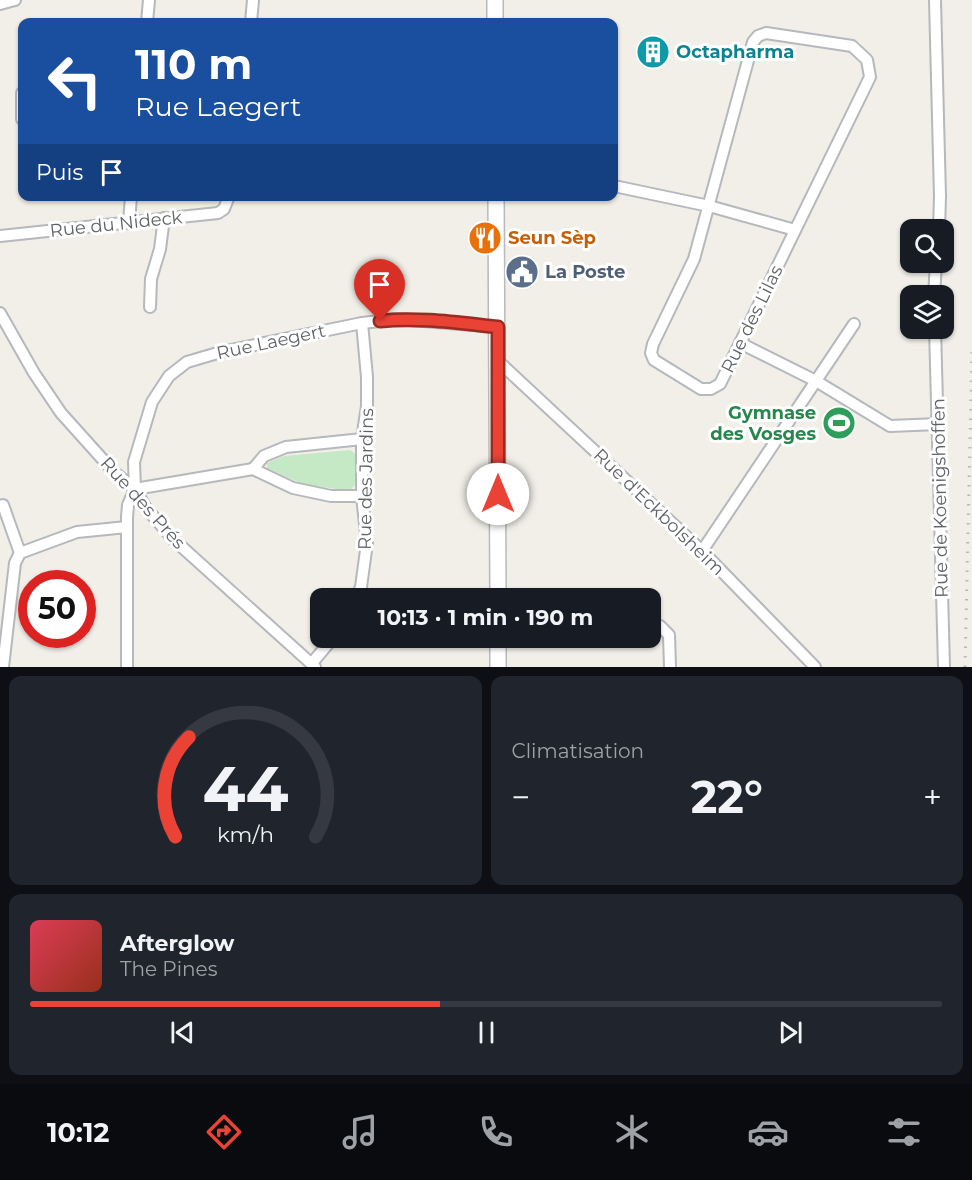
<!DOCTYPE html>
<html lang="fr">
<meta charset="utf-8">
<style>
:root{--surface:#171b24;--page:#20242c;--text:#f1f3f6;--muted:#9ea1a6;--line:#363941;--accent:#ea4335}
body{margin:0;font-family:Montserrat,sans-serif;background:var(--page);color:var(--text);height:100vh;display:flex;flex-direction:column;font-size:22px;white-space:nowrap}
*{box-sizing:border-box;margin:0}
p{font-size:20px;color:var(--muted)}
.icon{flex:none;width:33px;height:33px;fill:none;stroke:currentColor;stroke-width:2;stroke-linecap:round;stroke-linejoin:round}
.map{position:relative;height:667px;overflow:hidden}
.side{display:flex;flex-direction:column;gap:9px;padding:9px;background:#0d0f14;flex:1}
.side>*{flex:none}
.banner{position:absolute;left:18px;top:18px;width:600px;height:183px;border-radius:12px;box-shadow:0 2px 4px #0004;background:#1a4fa0;color:#fff;overflow:hidden}
.fabs{position:absolute;left:900px;top:219px;display:grid;gap:12px}
.fabs a{display:grid;place-items:center;width:54px;height:54px;border-radius:12px;background:var(--surface);box-shadow:0 2px 4px #0004;font-size:30px}
.speed{position:absolute;left:18px;top:570px;display:flex;gap:12px;font-size:30px;font-weight:700;text-align:center}
.speed>*{display:grid;place-content:center;width:78px;height:78px;border-radius:50%;background:var(--surface);box-shadow:0 2px 4px #0004;line-height:1}
.speed .limit{border:9px solid #d22;background:#fff;color:#111}
.pin{position:absolute;display:grid;place-items:center;width:51px;height:51px;color:#fff;margin:-62px -26px;border-radius:50% 50% 50% 0;rotate:-45deg;box-shadow:0 0 6px #0007}
.pin .icon{rotate:45deg}
.me{position:absolute;width:66px;margin:-33px;rotate:0deg;stroke-linejoin:round;filter:drop-shadow(0 0 4px #0008)}
.turn{display:flex;align-items:center;gap:21px;height:126px;padding:0 18px;font-size:27px}
.turn .icon{width:78px;height:78px;stroke-width:2.5}
.turn b{display:block;font-size:42px;line-height:51px}
.then{display:flex;align-items:center;height:57px;padding:0 18px;background:#0003;gap:12px;font-size:22px}
.big{font-size:45px;font-weight:700;line-height:1.1}
.side .tile{flex:1;display:flex;flex-direction:column;justify-content:center;gap:9px;min-width:0;padding:0 21px;border-radius:12px;background:var(--page)}
.side .dial{align-items:center;gap:0}
.dial svg{height:156px;overflow:visible;fill:none;stroke:var(--line);stroke-width:7;stroke-linecap:round;text-anchor:middle}
.dial text{fill:var(--text);stroke:none}
.song{display:flex;align-items:center;gap:18px}
.cover{width:72px;height:72px;border-radius:9px;background:linear-gradient(135deg,hsl(350 70% 55%),hsl(10 70% 35%))}
.played{height:6px;border-radius:3px;background:linear-gradient(90deg,var(--accent) 45%,var(--line) 45%)}
.keys{display:flex;justify-content:space-around;direction:ltr}
.heat{display:flex;justify-content:space-between;align-items:center;font-size:33px;direction:ltr}
.side .tiles{flex:1;display:grid;gap:9px;grid-template-columns:1fr 1fr}
.tile:last-child{grid-column:span 2}
.trip{position:absolute;left:310px;top:588px;width:351px;height:60px;border-radius:12px;background:var(--surface);box-shadow:0 2px 4px #0004;font-weight:700;line-height:60px;text-align:center}
.menu{display:flex;height:96px;justify-content:space-around;align-items:center;background:#090b0e;color:var(--muted)}
.menu .icon{width:42px;height:42px}
.menu .on{color:var(--accent)}
.menu b{font-size:27px;color:var(--text)}
.map>svg:first-child{display:block}
</style>
<div class="map">
<svg width="972" height="667" viewBox="0 0 972 667">
<rect width="100%" height="100%" fill="#f1efe8"/>
<polygon fill="#c5e8c5" points="350,450 356,455 356,483 350,491 303,484 267,468 267,463 284,456"/>
<g fill="none" stroke-linecap="round" stroke-linejoin="round">
<defs>
<g id="minor">
<polyline points="935,0 940,196 939,230"/>
<polyline points="0,4 15,0"/>
<polyline points="147,22 149,0"/>
<polyline points="251,22 253,0"/>
<polygon points="766,33 852,46 867,60 870,77 720,384 711,389 701,389 654,360 651,353 653,344 694,259 753,42 758,36"/>
<polyline points="22,93 22,119"/>
<polyline points="614,186 709,206 795,230"/>
<polyline points="129,223 131,196"/>
<polyline points="0,236 218,213 224,209 229,196"/>
<polyline points="934,296 936,262"/>
<polyline points="150,307 151,279 160,249 164,218"/>
<polyline points="0,313 34,373 61,413 114,472 135,489 146,508 173,539 315,667"/>
<polyline points="935,328 944,667"/>
<polyline points="740,343 816,381 890,426 939,424"/>
<polyline points="498,361 702,551 815,667"/>
<polyline points="253,469 264,456 286,447 362,439"/>
<polyline points="135,489 253,469 293,488 331,496 362,496"/>
<polyline points="3,505 20,553"/>
<polyline points="702,551 854,324"/>
<polyline points="356,598 361,587 367,543 362,496 362,439 367,406 367,377 362,323"/>
<polyline points="651,626 660,626 669,635 670,667"/>
<polyline points="312,663 333,638"/>
<polyline points="3,667 15,563 20,553 77,532 127,527"/>
<polyline points="127,667 127,517 128,505 135,489 134,462 152,402 169,376 187,362 221,352 362,323 398,319 498,327"/>
</g>
<g id="secondary">
<polyline points="495,0 495,22"/>
<polyline points="496,196 498,598"/>
<polyline points="498,638 498,667"/>
</g>
</defs>
<use href="#minor" stroke="#b5b8bc" stroke-width="14"/>
<use href="#secondary" stroke="#b6babf" stroke-width="18"/>
<use href="#minor" stroke="#fff" stroke-width="10"/>
<use href="#secondary" stroke="#fff" stroke-width="15"/>
<polyline stroke="#b6b7b8" stroke-width="3" stroke-dasharray="1.5 8" stroke-linecap="butt" points="965,667 972,351"/>
</g>
<g fill="none" stroke-linecap="round" stroke-linejoin="round">
<defs>
<path id="route" d="M380 321C419 317 459 323 498 327V494"/>
</defs>
<use href="#route" stroke="#982c22" stroke-width="15"/>
<use href="#route" stroke="#ea4335" stroke-width="10"/>
</g>
<defs>
<symbol id="building-disc" viewBox="-11 -11 22 22"><circle r="9.5" fill="#0f9aa8" stroke="#fff"/><path d="M-4-6H4V6H1V3H-1V6H-4ZM-2.5-4.3h1.7v1.8h-1.7ZM.8-4.3h1.7v1.8H.8ZM-2.5-1h1.7V.8h-1.7ZM.8-1h1.7V.8H.8Z" fill="#fff"/></symbol>
<symbol id="restaurant-disc" viewBox="-11 -11 22 22"><circle r="9.5" fill="#e8710a" stroke="#fff"/><path d="M-5-6h1v4h1v-4h1v4h1v-4h1v5L-1.5 .5V6h-2V.5L-5-1ZM5-6V6H3V1.5H1.5Q1.5-4 5-6Z" fill="#fff"/></symbol>
<symbol id="civic-disc" viewBox="-11 -11 22 22"><circle r="9.5" fill="#5c6f8a" stroke="#fff"/><path d="M-.6-6.5H3V-4.5H.6V-3L4-1V1h2V6H-6V1h2V-1L-.6-3ZM-1.2 2.5V6h2.4V2.5Z" fill="#fff"/></symbol>
<symbol id="stadium-disc" viewBox="-11 -11 22 22"><circle r="9.5" fill="#2e9e5b" stroke="#fff"/><path d="M0-5a6.5 5 0 1 0 0 10a6.5 5 0 1 0 0-10ZM-3.5-1.8h7v3.6h-7Z" fill="#fff"/></symbol>
</defs>
<g fill-rule="evenodd">
<use href="#building-disc" x="634" y="33" width="38" height="38"/>
<use href="#restaurant-disc" x="466" y="219" width="38" height="38"/>
<use href="#civic-disc" x="503" y="253" width="38" height="38"/>
<use href="#stadium-disc" x="820" y="404" width="38" height="38"/>
</g>
<g text-anchor="middle" dominant-baseline="central" stroke-width="6" stroke-linejoin="round" paint-order="stroke">
<g font-size="18" font-weight="bold" fill="#0d838f" stroke="#fff" text-anchor="start">
<text x="676" y="52">Octapharma</text>
</g>
<g font-size="18" fill="#5f6368" stroke="#fff">
<text transform="translate(116 224) rotate(-6)">Rue du Nideck</text>
<text transform="translate(752 319) rotate(-64)">Rue des Lilas</text>
<text transform="translate(271 342) rotate(-12)">Rue Laegert</text>
<text transform="translate(366 479) rotate(-89)">Rue des Jardins</text>
<text transform="translate(940 498) rotate(-91)">Rue de Koenigshoffen</text>
<text transform="translate(143 503) rotate(48)">Rue des Prés</text>
<text transform="translate(659 512) rotate(44)">Rue d'Eckbolsheim</text>
</g>
<g font-size="18" font-weight="bold" fill="#c56008" stroke="#fff" text-anchor="start">
<text x="508" y="238">Seun Sèp</text>
</g>
<g font-size="18" font-weight="bold" fill="#4e5e75" stroke="#fff" text-anchor="start">
<text x="545" y="272">La Poste</text>
</g>
<g font-size="18" font-weight="bold" fill="#27864d" stroke="#fff" text-anchor="end">
<text x="816" y="413">Gymnase<tspan x="816" dy="21">des Vosges</tspan></text>
</g>
</g>
</svg>
<div class="fabs">
<a><svg class="icon" aria-label="search" viewBox="0 0 24 24"><circle cx="10" cy="10" r="6"/><path d="M15 15l6 6"/></svg></a>
<a><svg class="icon" aria-label="layers" viewBox="0 0 24 24"><path d="M12 4l9 5-9 5-9-5zM3 14l9 5 9-5"/></svg></a>
</div>
<div class="speed"><div class="limit">50</div></div>
<div class="pin" style="left:380px;top:321px;background:#d93025"><svg class="icon" aria-label="arrive" viewBox="0 0 24 24"><path d="M6 21V4h12l-3 4 3 4H6"/></svg></div>
<svg class="me" style="left:498px;top:494px" viewBox="-20 -20 40 40"><circle r="19" fill="#fff"/><path d="M0-13L10 11 0 6-10 11z" fill="#ea4335"/></svg>
<div class="trip">10:13 · 1 min · 190 m</div>
<div class="banner">
<div class="turn"><svg class="icon" aria-label="left" viewBox="0 0 24 24"><path d="M17 20v-9H6M10 6l-5 5 5 5"/></svg><div><b>110 m</b>Rue Laegert</div></div>
<div class="then">Puis<svg class="icon" aria-label="arrive" viewBox="0 0 24 24"><path d="M6 21V4h12l-3 4 3 4H6"/></svg></div>
</div>
</div>
<section class="side">
<div class="tiles">
<div class="tile dial"><svg viewBox="0 0 100 80">
<path d="M14 69A42 42 0 1 1 86 69"/>
<path d="M14 69A42 42 0 0 1 21 18" stroke="#ea4335"/>
<text x="50" y="56" font-size="32" font-weight="700">44</text>
<text x="50" y="72" font-size="11">km/h</text>
</svg></div>
<div class="tile"><p>Climatisation</p>
<div class="heat"><a>−</a><b class="big">22°</b><a>+</a></div>
</div>
<div class="tile">
<div class="song"><i class="cover"></i><div><b>Afterglow</b><p>The Pines</p></div></div>
<div class="played"></div>
<div class="keys"><svg class="icon" aria-label="previous" viewBox="0 0 24 24"><path d="M18 5L8 12l10 7zM5 5v14"/></svg><svg class="icon" aria-label="pause" viewBox="0 0 24 24"><path d="M8 5v14M16 5v14"/></svg><svg class="icon" aria-label="next" viewBox="0 0 24 24"><path d="M6 5l10 7-10 7zM19 5v14"/></svg></div>
</div>
</div>
</section>
<nav class="menu">
<b>10:12</b>
<svg class="icon on" aria-label="directions" viewBox="0 0 24 24"><path d="M12 3l9 9-9 9-9-9zM9 14v-3h6M13 9l2 2-2 2"/></svg>
<svg class="icon" aria-label="music" viewBox="0 0 24 24"><path d="M9 18V5l10-2v13"/><circle cx="6" cy="18" r="3"/><circle cx="16" cy="16" r="3"/></svg>
<svg class="icon" aria-label="phone" viewBox="0 0 24 24"><path d="M5 4h4l2 5-3 2q2 4 5 5l2-3 5 2v4C11 20 4 13 5 4z"/></svg>
<svg class="icon" aria-label="climate" viewBox="0 0 24 24"><path d="M12 3v18M4 7l16 10M4 17L20 7"/></svg>
<svg class="icon" aria-label="car" viewBox="0 0 24 24"><path d="M5 17H2v-5l4-1 3-4h7l3 4 3 1v5h-3M9 17h6M6 11h13"/><circle cx="7" cy="17" r="2"/><circle cx="17" cy="17" r="2"/></svg>
<svg class="icon" aria-label="filters" viewBox="0 0 24 24"><path d="M4 7h16M4 17h16"/><circle cx="9" cy="7" r="2"/><circle cx="15" cy="17" r="2"/></svg>
</nav>
